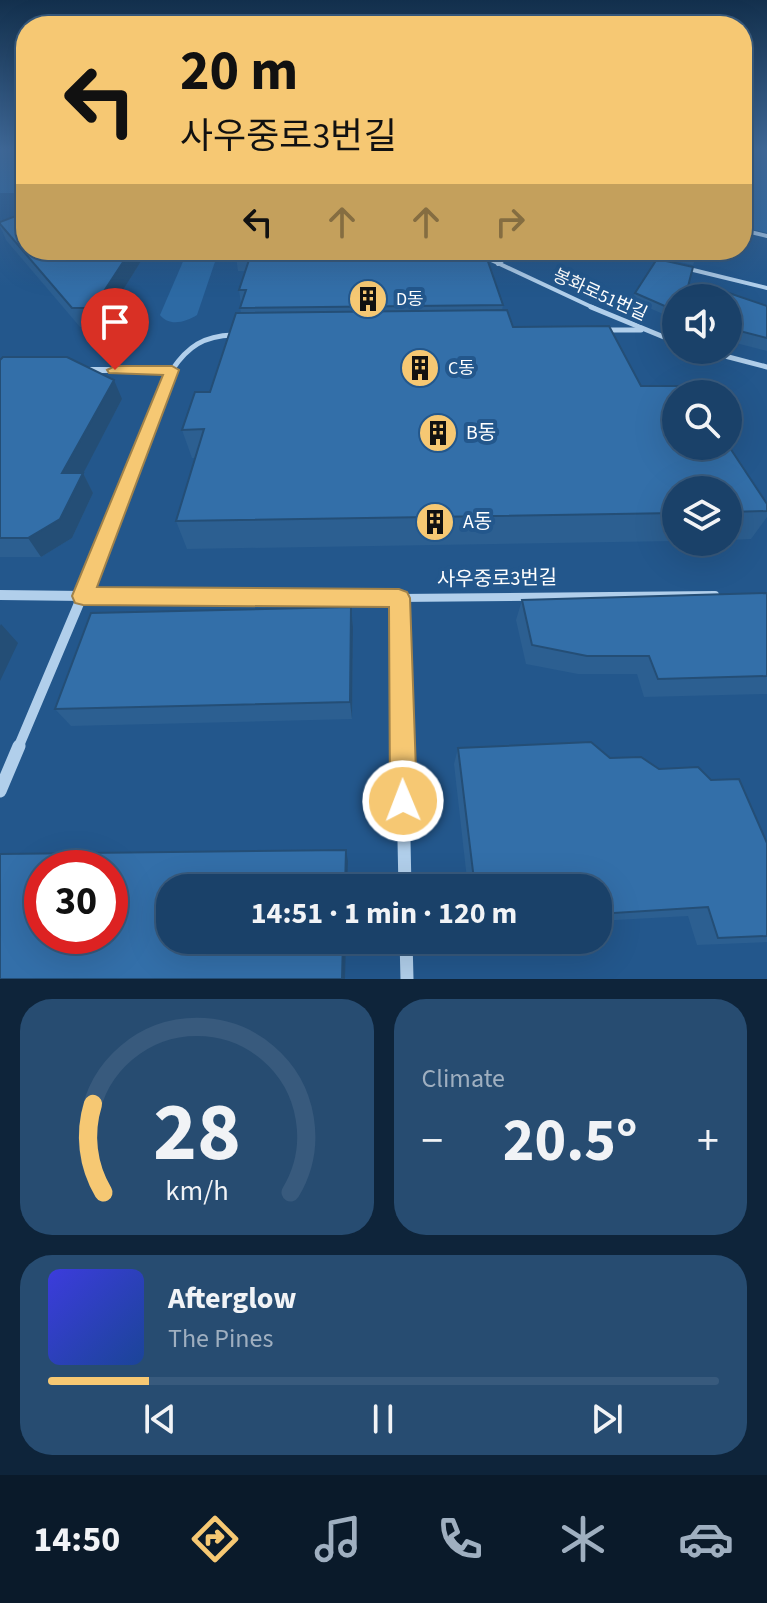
<!DOCTYPE html>
<meta charset="utf-8">
<style>
:root{--surface:#1a4169;--page:#274c71;--text:#f1f3f6;--muted:#9fafc0;--line:#385a7d;--accent:#f6c873}
body{margin:0;font-family:"Source Sans 3","Noto Sans KR",sans-serif;background:var(--page);color:var(--text);height:100vh;display:flex;flex-direction:column;font-size:30px;white-space:nowrap}
*{box-sizing:border-box;margin:0}
p{font-size:26px;color:var(--muted)}
.icon{flex:none;width:44px;height:44px;fill:none;stroke:currentColor;stroke-width:2;stroke-linecap:round;stroke-linejoin:round}
.map{position:relative;height:979px;overflow:hidden}
.panel{display:flex;flex-direction:column;gap:20px;padding:20px;background:#0e243a;flex:1}
.panel>*{flex:none}
.guide{position:absolute;left:16px;top:16px;width:736px;height:244px;border-radius:32px;box-shadow:0 8px 32px #0002,0 0 0 2px var(--line);background:#f6c873;color:#111;overflow:hidden}
.controls{position:absolute;left:662px;top:284px;display:grid;gap:16px}
.controls a{display:grid;place-items:center;width:80px;height:80px;border-radius:50%;background:var(--surface);box-shadow:0 8px 32px #0002,0 0 0 2px var(--line);font-size:40px}
.speed{position:absolute;left:24px;top:850px;display:flex;gap:16px;font-size:40px;font-weight:700;text-align:center}
.speed>*{display:grid;place-content:center;width:104px;height:104px;border-radius:50%;background:var(--surface);box-shadow:0 8px 32px #0002,0 0 0 2px var(--line);line-height:1}
.speed .limit{border:12px solid #d22;background:#fff;color:#111}
.pin{position:absolute;display:grid;place-items:center;width:68px;height:68px;color:#fff;margin:-82px -34px;border-radius:50% 50% 50% 0;rotate:-45deg;box-shadow:0 0 8px #0007}
.pin .icon{rotate:45deg}
.me{position:absolute;width:88px;margin:-44px;rotate:359deg;stroke-linejoin:round;filter:drop-shadow(0 0 6px #0008)}
.turn{display:flex;align-items:center;gap:28px;height:168px;padding:0 32px;font-size:36px}
.turn .icon{width:104px;height:104px;stroke-width:2.5}
.turn b{display:block;font-size:56px;line-height:68px}
.lanes{display:flex;align-items:center;height:76px;padding:0 32px;background:#0003;justify-content:center;gap:40px;direction:ltr}
.lanes .off{opacity:.35}
.big{font-size:60px;font-weight:700;line-height:1.1}
.panel .card{flex:1;display:flex;flex-direction:column;justify-content:center;gap:12px;min-width:0;padding:0 28px;border-radius:32px;background:var(--page)}
.panel .dial{align-items:center;gap:0}
.dial svg{height:208px;overflow:visible;fill:none;stroke:var(--line);stroke-width:7;stroke-linecap:round;text-anchor:middle}
.dial text{fill:var(--text);stroke:none}
.song{display:flex;align-items:center;gap:24px}
.cover{width:96px;height:96px;border-radius:12px;background:linear-gradient(135deg,hsl(240 70% 55%),hsl(220 70% 35%))}
.played{height:8px;border-radius:4px;background:linear-gradient(90deg,var(--accent) 15%,var(--line) 15%)}
.keys{display:flex;justify-content:space-around;direction:ltr}
.heat{display:flex;justify-content:space-between;align-items:center;font-size:44px;direction:ltr}
.panel .tiles{flex:1;display:grid;gap:20px;grid-template-columns:1fr 1fr}
.card:last-child{grid-column:span 2}
.trip{position:absolute;left:156px;top:874px;width:456px;height:80px;border-radius:32px;background:var(--surface);box-shadow:0 8px 32px #0002,0 0 0 2px var(--line);font-weight:700;line-height:80px;text-align:center}
.tabs{display:flex;height:128px;justify-content:space-around;align-items:center;background:#0a1a2a;color:var(--muted)}
.tabs .icon{width:56px;height:56px}
.tabs .on{color:var(--accent)}
.tabs b{font-size:36px;color:var(--text)}
.map>svg:first-child{display:block}
</style>
<div class="map">
<svg width="767" height="979" viewBox="0 0 767 979">
<rect width="100%" height="100%" fill="#23578c"/>
<g fill="#2d6aa4">
<rect x="0" y="149" width="26" height="44"/>
<polygon points="742,149 767,149 767,233 742,227"/>
<path d="M188 250H219L197 315C186 322 169 327 160 315Z"/>
</g>
<g fill="none" stroke-linecap="round" stroke-linejoin="round">
<g stroke="#b1cfeb" stroke-width="4">
<polyline points="742,230 767,236"/>
<polyline points="470,250 596,309"/>
<polyline points="611,250 663,262"/>
<polyline points="498,264 516,250"/>
<polyline points="685,268 767,288"/>
</g>
<g stroke="#b1cfeb" stroke-width="5">
<polyline points="591,307 676,342"/>
<polyline points="604,330 641,330"/>
<polyline points="702,350 767,367"/>
<path d="M172 370C188 346 204 336 233 335"/>
</g>
<polyline stroke="#b1cfeb" stroke-width="8" points="83,596 399,598 715,595"/>
<polyline stroke="#b1cfeb" stroke-width="6" points="85,370 172,370 152,422"/>
<polyline stroke="#b1cfeb" stroke-width="8" points="95,565 152,420"/>
<g stroke="#b1cfeb" stroke-width="10">
<polyline points="0,595 83,596"/>
<polyline points="399,598 402,748"/>
<polyline points="18,748 96,563"/>
</g>
<g stroke="#b1cfeb" stroke-width="13">
<polyline points="402,746 405,888"/>
<polyline points="0,791 19,746"/>
<polyline points="406,940 407,979"/>
</g>
</g>
<g fill="#2c5f91">
<polygon points="0,222 148,250 100,327 80,327 6,240 0,226"/>
<polygon points="235,250 488,250 486,252 484,251 503,305 502,310 513,327 641,386 676,394 767,511 767,517 751,539 728,540 728,490 676,490 676,541 187,549 176,521 195,458 192,458 182,430 210,392 241,313 240,308 241,304 239,290 245,271 238,271"/>
<polygon points="627,250 699,250 693,265"/>
<polygon points="635,293 676,298 676,320 632,300"/>
<polygon points="728,298 767,306 767,351 728,341"/>
<polygon points="0,360 122,399 83,473 93,493 72,538 41,557 0,557"/>
<polygon points="767,593 767,694 644,697 637,674 578,674 526,664 516,620 522,600"/>
<polygon points="351,607 353,627 352,719 71,726 55,709"/>
<polygon points="458,748 610,758 767,843 767,942 697,945 688,916 598,921 598,888 468,888 454,764"/>
</g>
<g fill="#244e76">
<polygon points="131,250 148,250 100,327 93,308"/>
<polygon points="114,380 122,399 73,493 62,473"/>
<polygon points="83,473 93,493 72,538 41,557 28,538"/>
<polygon points="351,607 353,627 352,719 350,702"/>
<polygon points="1,624 18,643 0,681 0,626"/>
<polygon points="346,850 348,861 347,888 345,888"/>
<polygon points="343,940 346,940 345,979 342,979"/>
</g>
<g fill="#336fa9" stroke="#244e76" stroke-width="2" fill-rule="evenodd">
<polygon points="26,212 26,250 131,250 93,308 72,308 0,224 0,222"/>
<polygon points="235,250 484,250 503,305 240,308 246,290 239,290 252,251"/>
<polygon points="657,259 693,267 685,298 676,298 676,311 635,293"/>
<polygon points="726,292 767,306 767,338 728,328 728,298 723,298"/>
<polygon points="507,310 513,327 609,326 641,386 708,386 714,394 676,394 676,446 728,445 767,504 767,511 728,512 728,490 676,490 676,513 176,521 204,429 182,430 195,392 210,392 236,313"/>
<polygon points="3,357 67,357 114,380 62,473 83,473 60,519 28,538 0,538 0,360"/>
<polygon points="767,593 767,676 658,679 649,656 587,656 532,645 522,600"/>
<polygon points="351,607 350,702 55,709 91,613"/>
<polygon points="591,742 610,758 641,757 659,769 698,767 711,780 739,779 767,843 767,936 718,938 708,907 598,914 598,888 475,888 458,748"/>
<path d="M346 850 345 888H170V940H343L342 979H0V854ZM42 868H110V936H42Z"/>
</g>
<linearGradient id="sky" x2="0" y2="1"><stop stop-color="#13304d"/><stop offset="0.52" stop-color="#3f6999"/><stop offset="1" stop-color="#3f6999" stop-opacity="0"/></linearGradient>
<rect width="767" height="286" fill="url(#sky)"/>
<polygon fill="#f6c873" stroke="#a0824b" stroke-width="2" points="115,366 172,366 179,370 97,587 399,589 407,592 410,598 417,801 413,811 403,815 394,811 390,801 389,607 83,605 75,603 72,596 163,375 109,373 107,370"/>
<defs>
<symbol id="building-disc" viewBox="-11 -11 22 22"><circle r="9.5" fill="#f6c873" stroke="#23578c"/><path d="M-4-6H4V6H1V3H-1V6H-4ZM-2.5-4.3h1.7v1.8h-1.7ZM.8-4.3h1.7v1.8H.8ZM-2.5-1h1.7V.8h-1.7ZM.8-1h1.7V.8H.8Z" fill="#111"/></symbol>
</defs>
<g fill-rule="evenodd">
<use href="#building-disc" x="346" y="277" width="44" height="44"/>
<use href="#building-disc" x="398" y="346" width="44" height="44"/>
<use href="#building-disc" x="416" y="411" width="44" height="44"/>
<use href="#building-disc" x="413" y="500" width="44" height="44"/>
</g>
<g text-anchor="middle" dominant-baseline="central" stroke-width="8" stroke-linejoin="round" paint-order="stroke">
<g font-size="18" fill="#fff" stroke="#23578c">
<text transform="translate(600 295) rotate(24)">봉화로51번길</text>
</g>
<g font-size="18" fill="#fff" stroke="#23578c" text-anchor="start">
<text x="396" y="299">D동</text>
<text x="448" y="368">C동</text>
</g>
<g font-size="20" fill="#fff" stroke="#23578c" text-anchor="start">
<text x="466" y="433">B동</text>
<text x="463" y="522">A동</text>
</g>
<g font-size="20" fill="#fff" stroke="#23578c">
<text transform="translate(497 579) rotate(-1)">사우중로3번길</text>
</g>
</g>
</svg>
<div class="controls">
<a><svg class="icon" aria-label="sound" viewBox="0 0 24 24"><path d="M4 9h4l5-4v14l-5-4H4zM17 9q2 3 0 6"/></svg></a>
<a><svg class="icon" aria-label="search" viewBox="0 0 24 24"><circle cx="10" cy="10" r="6"/><path d="M15 15l6 6"/></svg></a>
<a><svg class="icon" aria-label="layers" viewBox="0 0 24 24"><path d="M12 4l9 5-9 5-9-5zM3 14l9 5 9-5"/></svg></a>
</div>
<div class="speed"><div class="limit">30</div></div>
<div class="pin" style="left:115px;top:370px;background:#d93025"><svg class="icon" aria-label="arrive" viewBox="0 0 24 24"><path d="M6 21V4h12l-3 4 3 4H6"/></svg></div>
<svg class="me" style="left:403px;top:801px" viewBox="-20 -20 40 40"><circle r="17" fill="#f6c873" stroke="#fff" stroke-width="3"/><path d="M0-11L8 9 0 5-8 9z" fill="#fff"/></svg>
<div class="trip">14:51 · 1 min · 120 m</div>
<div class="guide">
<div class="turn"><svg class="icon" aria-label="left" viewBox="0 0 24 24"><path d="M17 20v-9H6M10 6l-5 5 5 5"/></svg><div><b>20 m</b>사우중로3번길</div></div>
<div class="lanes"><svg class="icon" aria-label="left" viewBox="0 0 24 24"><path d="M17 20v-9H6M10 6l-5 5 5 5"/></svg><svg class="icon off" aria-label="ahead" viewBox="0 0 24 24"><path d="M12 20V5M6 11l6-6 6 6"/></svg><svg class="icon off" aria-label="ahead" viewBox="0 0 24 24"><path d="M12 20V5M6 11l6-6 6 6"/></svg><svg class="icon off" aria-label="right" viewBox="0 0 24 24"><path d="M7 20v-9h11M14 6l5 5-5 5"/></svg></div>
</div>
</div>
<section class="panel">
<div class="tiles">
<div class="card dial"><svg viewBox="0 0 100 80">
<path d="M14 69A42 42 0 1 1 86 69"/>
<path d="M14 69A42 42 0 0 1 10 35" stroke="#f6c873"/>
<text x="50" y="56" font-size="32" font-weight="700">28</text>
<text x="50" y="72" font-size="11">km/h</text>
</svg></div>
<div class="card"><p>Climate</p>
<div class="heat"><a>−</a><b class="big">20.5°</b><a>+</a></div>
</div>
<div class="card">
<div class="song"><i class="cover"></i><div><b>Afterglow</b><p>The Pines</p></div></div>
<div class="played"></div>
<div class="keys"><svg class="icon" aria-label="previous" viewBox="0 0 24 24"><path d="M18 5L8 12l10 7zM5 5v14"/></svg><svg class="icon" aria-label="pause" viewBox="0 0 24 24"><path d="M8 5v14M16 5v14"/></svg><svg class="icon" aria-label="next" viewBox="0 0 24 24"><path d="M6 5l10 7-10 7zM19 5v14"/></svg></div>
</div>
</div>
</section>
<nav class="tabs">
<b>14:50</b>
<svg class="icon on" aria-label="directions" viewBox="0 0 24 24"><path d="M12 3l9 9-9 9-9-9zM9 14v-3h6M13 9l2 2-2 2"/></svg>
<svg class="icon" aria-label="music" viewBox="0 0 24 24"><path d="M9 18V5l10-2v13"/><circle cx="6" cy="18" r="3"/><circle cx="16" cy="16" r="3"/></svg>
<svg class="icon" aria-label="phone" viewBox="0 0 24 24"><path d="M5 4h4l2 5-3 2q2 4 5 5l2-3 5 2v4C11 20 4 13 5 4z"/></svg>
<svg class="icon" aria-label="climate" viewBox="0 0 24 24"><path d="M12 3v18M4 7l16 10M4 17L20 7"/></svg>
<svg class="icon" aria-label="car" viewBox="0 0 24 24"><path d="M5 17H2v-5l4-1 3-4h7l3 4 3 1v5h-3M9 17h6M6 11h13"/><circle cx="7" cy="17" r="2"/><circle cx="17" cy="17" r="2"/></svg>
</nav>
